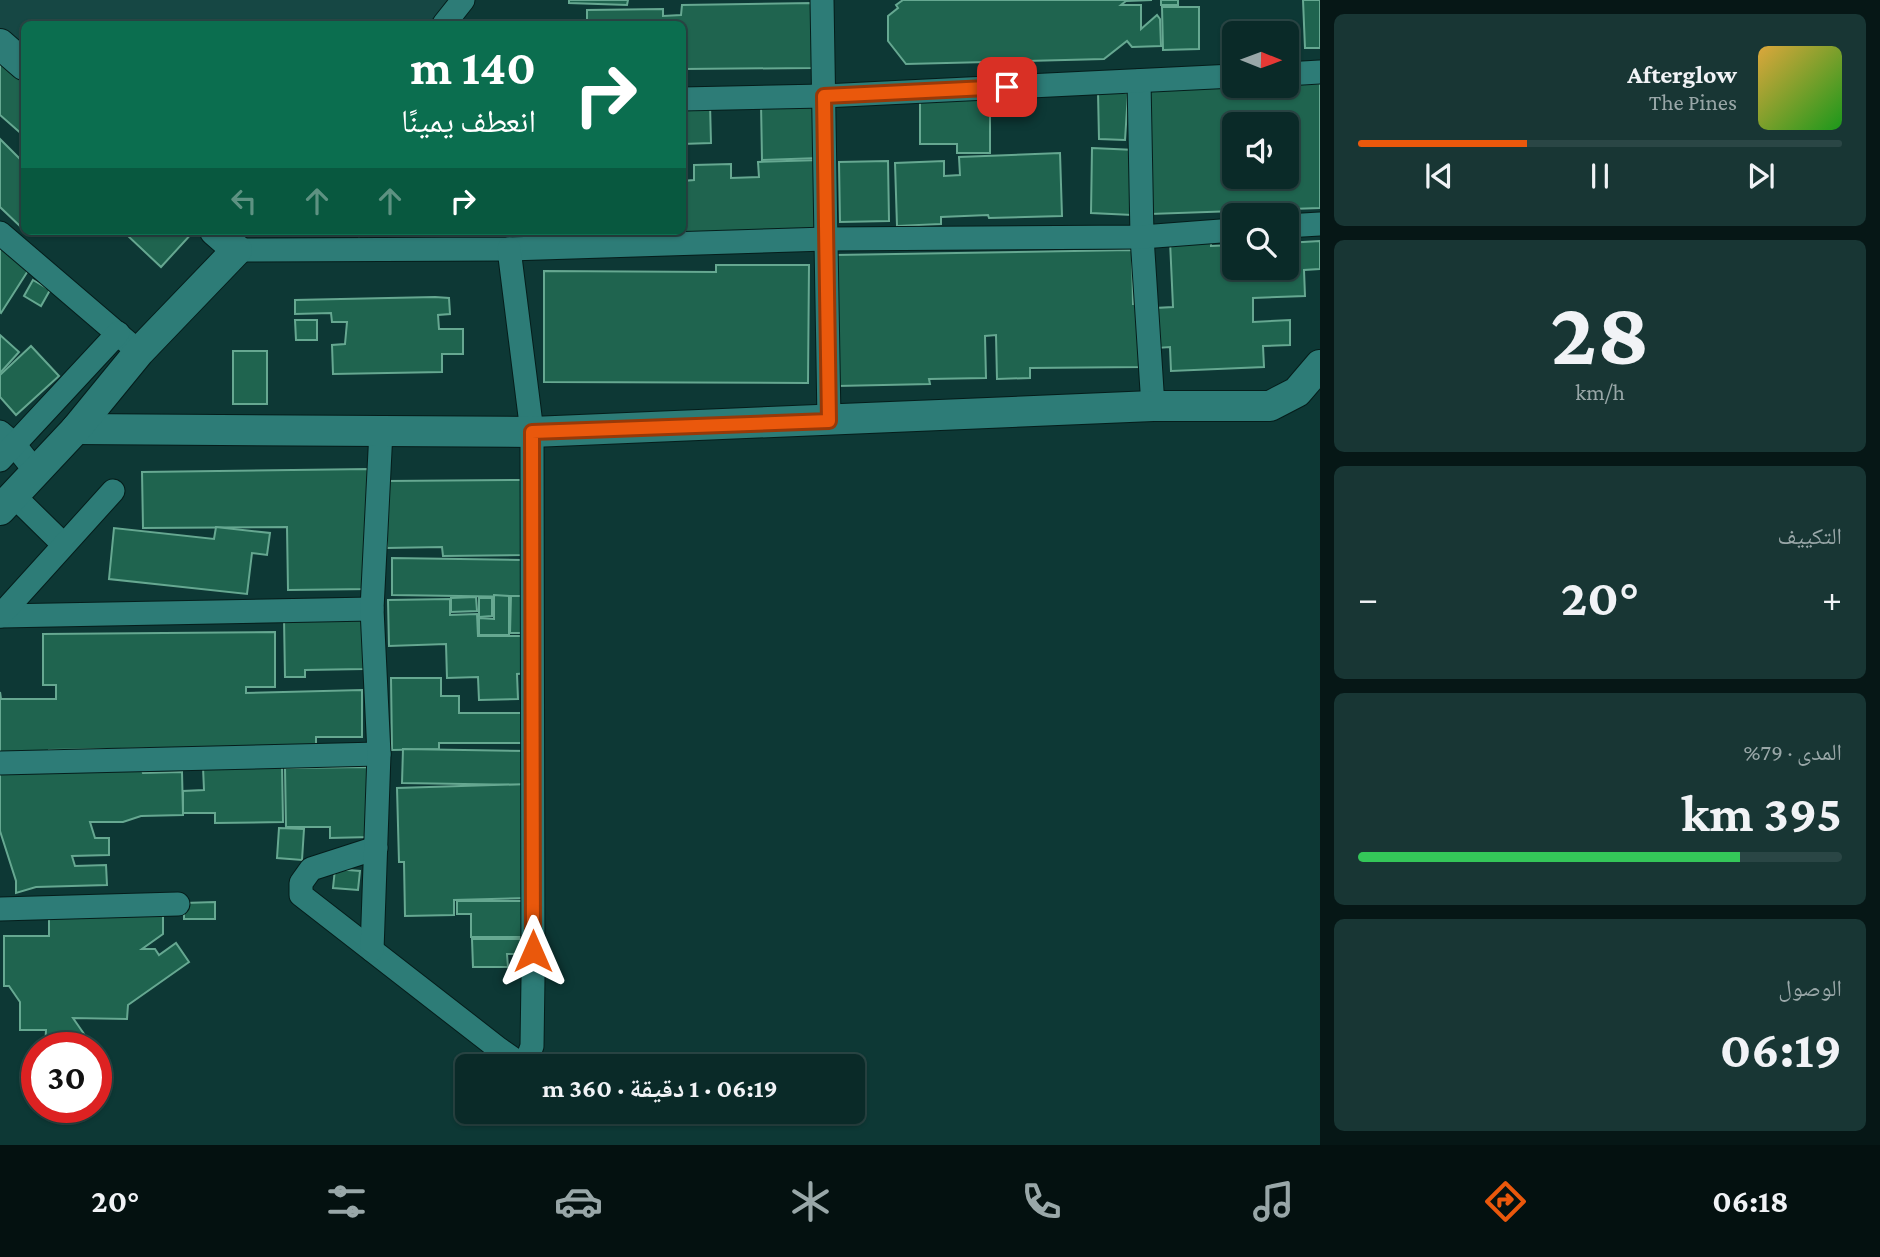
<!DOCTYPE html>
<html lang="ar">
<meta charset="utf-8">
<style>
:root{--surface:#0a2a28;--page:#183634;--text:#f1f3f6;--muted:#99a7a8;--line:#2a4645;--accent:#ea580c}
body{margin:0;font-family:"Crimson Pro","Noto Naskh Arabic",serif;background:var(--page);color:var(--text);direction:rtl;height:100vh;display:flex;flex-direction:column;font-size:26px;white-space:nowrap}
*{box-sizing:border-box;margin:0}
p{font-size:23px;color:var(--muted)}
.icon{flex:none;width:38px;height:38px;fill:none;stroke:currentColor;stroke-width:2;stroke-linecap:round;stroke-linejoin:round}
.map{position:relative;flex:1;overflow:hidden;direction:ltr}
.side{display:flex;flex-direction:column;gap:14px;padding:14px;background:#061716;width:560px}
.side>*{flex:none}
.hud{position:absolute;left:21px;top:21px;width:665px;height:214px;border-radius:10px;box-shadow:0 2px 5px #0004,0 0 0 2px var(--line);direction:rtl;background:#0b6e4f;color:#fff;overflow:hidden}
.needle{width:46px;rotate:91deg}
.buttons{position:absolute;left:1222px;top:21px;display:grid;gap:14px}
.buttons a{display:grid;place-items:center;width:77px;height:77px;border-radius:10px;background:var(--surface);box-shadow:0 2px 5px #0004,0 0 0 2px var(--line);font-size:35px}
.speed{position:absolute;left:21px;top:1032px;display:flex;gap:14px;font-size:35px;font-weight:700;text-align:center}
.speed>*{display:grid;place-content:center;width:91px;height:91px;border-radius:50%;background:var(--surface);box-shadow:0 2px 5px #0004,0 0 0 2px var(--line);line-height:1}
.speed .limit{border:10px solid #d22;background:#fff;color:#111}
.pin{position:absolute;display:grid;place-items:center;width:60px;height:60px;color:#fff;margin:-30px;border-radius:14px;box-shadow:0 4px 10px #0006}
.me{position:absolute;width:77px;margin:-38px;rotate:0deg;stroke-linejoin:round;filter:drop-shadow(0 0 5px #0008)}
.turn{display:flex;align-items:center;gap:24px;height:147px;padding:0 35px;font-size:32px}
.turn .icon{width:91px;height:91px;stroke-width:2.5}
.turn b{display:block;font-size:49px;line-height:60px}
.lanes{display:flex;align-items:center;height:66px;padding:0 35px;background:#0003;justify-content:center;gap:35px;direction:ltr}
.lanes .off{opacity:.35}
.big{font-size:52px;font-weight:700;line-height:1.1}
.side .tile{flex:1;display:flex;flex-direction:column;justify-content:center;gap:10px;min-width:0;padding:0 24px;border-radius:10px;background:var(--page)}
.side .dial{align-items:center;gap:0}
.dial b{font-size:91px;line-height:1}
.song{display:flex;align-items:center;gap:21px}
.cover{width:84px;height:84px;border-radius:10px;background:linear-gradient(135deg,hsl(40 70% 55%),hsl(120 70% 35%))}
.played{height:7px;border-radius:4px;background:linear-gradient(90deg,var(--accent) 35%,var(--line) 35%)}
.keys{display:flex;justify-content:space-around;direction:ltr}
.heat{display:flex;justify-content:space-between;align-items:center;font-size:38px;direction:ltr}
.charge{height:10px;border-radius:5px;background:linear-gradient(90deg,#34c759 79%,var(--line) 0)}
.trip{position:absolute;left:455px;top:1054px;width:410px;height:70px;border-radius:10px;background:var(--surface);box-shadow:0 2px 5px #0004,0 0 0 2px var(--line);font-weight:700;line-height:70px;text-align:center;direction:rtl}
.tab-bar{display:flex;height:112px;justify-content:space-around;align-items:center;background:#041110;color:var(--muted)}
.tab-bar .icon{width:49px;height:49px}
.tab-bar .selected{color:var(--accent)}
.tab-bar b{font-size:32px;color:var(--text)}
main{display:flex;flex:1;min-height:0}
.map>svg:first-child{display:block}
</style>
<main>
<section class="side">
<div class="tile">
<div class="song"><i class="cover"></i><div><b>Afterglow</b><p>The Pines</p></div></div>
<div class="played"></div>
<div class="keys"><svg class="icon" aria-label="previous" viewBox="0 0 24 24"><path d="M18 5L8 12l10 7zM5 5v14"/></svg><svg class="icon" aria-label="pause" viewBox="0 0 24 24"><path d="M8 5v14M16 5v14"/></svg><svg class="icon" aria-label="next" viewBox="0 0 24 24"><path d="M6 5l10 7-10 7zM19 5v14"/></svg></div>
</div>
<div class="tile dial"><b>28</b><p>km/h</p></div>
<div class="tile"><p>التكييف</p>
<div class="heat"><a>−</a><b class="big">20°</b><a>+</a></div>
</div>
<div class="tile"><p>المدى · 79%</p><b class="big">395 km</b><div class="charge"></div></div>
<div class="tile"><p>الوصول</p><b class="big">06:19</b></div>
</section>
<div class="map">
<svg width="1320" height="1145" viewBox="0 0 1320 1145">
<rect width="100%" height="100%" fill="#0d3835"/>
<polygon fill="#164744" points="0,0 451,0 427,24 24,24 24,52 0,32"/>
<g fill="#1f644f" stroke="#66a891" stroke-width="2" fill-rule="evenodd">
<polygon points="569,0 628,0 627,5 569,3"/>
<polygon points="903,0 1152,0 1126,1 1121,5 1141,5 1141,29 1157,15 1160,19 1161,46 1132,47 1127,41 1104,59 906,64 888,41 888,16 898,8 896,5"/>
<rect x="1161" y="0" width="17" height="5"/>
<polygon points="1303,0 1320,0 1320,48 1305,48"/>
<polygon points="813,3 813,68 682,69 682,24 587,24 587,10 663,9 663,16 681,15 682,5"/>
<polygon points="1162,7 1199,7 1199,49 1163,50"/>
<polygon points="0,47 24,69 24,136 0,115"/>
<path d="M1320 83V208L1150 214 1144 90ZM1234 124H1286V177H1234Z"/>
<polygon points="1098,92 1128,93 1125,140 1099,139"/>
<polygon points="920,97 990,97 990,153 957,153 957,144 920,144"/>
<polygon points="819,102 820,158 762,160 761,103"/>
<polygon points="710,104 711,143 682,144 682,105"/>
<polygon points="0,139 24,163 23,229 0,207"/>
<polygon points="1092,148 1135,150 1132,215 1091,213"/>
<polygon points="1060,153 1062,216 989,218 988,215 941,217 941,224 897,226 895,163 944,161 944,176 960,175 959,157"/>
<polygon points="821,160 823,230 359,240 359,231 682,231 682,181 694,180 694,165 731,164 731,178 759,177 758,162"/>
<polygon points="888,161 889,221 840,222 839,162"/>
<polygon points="132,231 194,231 161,267 128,236"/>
<polygon points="1211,239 1211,246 1234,245 1234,268 1286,268 1286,243 1320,241 1320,269 1304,270 1305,296 1253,298 1253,322 1290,320 1290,345 1263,346 1264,367 1171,371 1170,347 1157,348 1155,308 1173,307 1170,241"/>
<polygon points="0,247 31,266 1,313 0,312"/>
<polygon points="1132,250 1133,304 1140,304 1142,367 1030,368 1030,378 997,379 996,335 985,336 986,378 929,379 930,384 837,386 835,255"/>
<polygon points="716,265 809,265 808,383 544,382 544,271 716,272"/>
<polygon points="33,280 50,290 41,306 24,296"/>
<polygon points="435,297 449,298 450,314 438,315 439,329 463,329 463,354 442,354 442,372 333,374 332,345 345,344 347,322 332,322 331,313 295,314 295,300"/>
<polygon points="295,320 317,320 317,340 296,340"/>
<polygon points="0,335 19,352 0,373"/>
<polygon points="31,346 59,376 16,415 0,397 0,375"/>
<rect x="233" y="351" width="34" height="53"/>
<polygon points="369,469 370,589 288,590 287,527 143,528 142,472"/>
<polygon points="521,480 522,555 443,556 442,547 387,548 386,481"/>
<polygon points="216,527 270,533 267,555 252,553 247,594 109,579 114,528 214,539"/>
<polygon points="392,558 522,560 522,597 392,595"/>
<polygon points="494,595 509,596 509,635 479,635 479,618 494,619"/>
<polygon points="511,596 526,596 525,633 510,633"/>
<polygon points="476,597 477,611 451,612 451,598"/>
<polygon points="479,598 492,598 492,616 479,617"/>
<polygon points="450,599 450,615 477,614 478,636 530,636 531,673 517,674 518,699 479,700 478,677 447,678 446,644 389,646 388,600"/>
<polygon points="363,617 364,669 305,670 305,677 285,677 284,618"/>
<polygon points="275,632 275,687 246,687 246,693 362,690 362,737 316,737 316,746 49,750 49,758 0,758 0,692 1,699 56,699 56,685 43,685 43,634"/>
<polygon points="391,678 441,678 441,696 459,696 459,713 526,713 527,743 439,743 439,749 392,750"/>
<polygon points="403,749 530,751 529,785 402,783"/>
<polygon points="141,766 143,773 182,772 183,815 141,816 123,822 90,822 95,838 109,838 109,855 72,856 75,866 106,865 107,885 36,887 16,893 16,881 0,831 0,773"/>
<polygon points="282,766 283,822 215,823 215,813 183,813 183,791 204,790 203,767"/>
<polygon points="369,767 370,837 330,838 330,827 286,827 285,768"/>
<polygon points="530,784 531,898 454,900 454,915 405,916 404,862 399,862 397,788"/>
<polygon points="279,828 304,829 302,860 277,858"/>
<polygon points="335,869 360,871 358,890 333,888"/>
<polygon points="457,901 531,901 531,937 471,937 471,914 457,914"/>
<polygon points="215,902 215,919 184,919 184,903"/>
<polygon points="49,914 163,915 163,934 142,949 155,949 159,955 176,943 189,962 128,1005 127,1019 73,1018 91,1044 91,1048 45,1048 46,1030 20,1030 20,1002 9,986 4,986 4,936 49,936"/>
<polygon points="472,939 540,939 540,954 507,954 508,967 473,967"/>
<polygon points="611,1054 628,1066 604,1066"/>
<polygon points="37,1057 37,1082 28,1070 28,1064"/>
</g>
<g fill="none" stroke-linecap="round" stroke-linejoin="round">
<defs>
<g id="minor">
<polyline points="822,0 829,421"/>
<polyline points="444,24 463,0"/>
<polyline points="1286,74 1320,72"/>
<polyline points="1139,81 1142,237 1153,406"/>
<polyline points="682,99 824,96 1234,76"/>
<polyline points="1286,226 1320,224"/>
<polyline points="0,233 139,352"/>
<polyline points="237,250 509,249 826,239 1142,237 1234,230"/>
<polyline points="0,432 13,443 36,472"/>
<polyline points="0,460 118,333"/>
<polyline points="13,495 63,544"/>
<polyline points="0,616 372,609"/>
<polyline points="0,616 113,491"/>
<polyline points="0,763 379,754"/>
<polyline points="376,848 311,869 301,883 301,895 499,1049 516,1061 527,1060 532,1046 533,978 532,432 509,249"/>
<polyline points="0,909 178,904"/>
<polyline points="372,950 379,754 372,609 381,431"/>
</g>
<g id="tertiary">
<polyline points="0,44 24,65"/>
<polyline points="76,429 532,432 1153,406 1270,406 1297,392 1320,365"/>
<polyline points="0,510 76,429 139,352 237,250 215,231"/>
</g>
</defs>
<use href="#minor" stroke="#051d1b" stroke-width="25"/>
<use href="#tertiary" stroke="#051d1b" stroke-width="32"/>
<use href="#minor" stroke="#2d7c77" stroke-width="23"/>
<use href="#tertiary" stroke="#2d7c77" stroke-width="30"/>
</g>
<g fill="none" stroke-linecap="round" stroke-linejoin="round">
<defs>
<polyline id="route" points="533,951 532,432 829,421 824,96 1007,87"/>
</defs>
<use href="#route" stroke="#983908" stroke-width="18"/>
<use href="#route" stroke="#ea580c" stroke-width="12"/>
</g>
</svg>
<div class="buttons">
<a><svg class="needle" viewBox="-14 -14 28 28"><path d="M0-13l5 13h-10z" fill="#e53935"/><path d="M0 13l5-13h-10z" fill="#99a7a8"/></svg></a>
<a><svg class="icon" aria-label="sound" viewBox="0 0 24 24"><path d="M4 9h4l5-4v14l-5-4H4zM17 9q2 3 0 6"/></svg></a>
<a><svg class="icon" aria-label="search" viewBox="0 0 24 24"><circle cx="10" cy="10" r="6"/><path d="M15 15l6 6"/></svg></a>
</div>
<div class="speed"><div class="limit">30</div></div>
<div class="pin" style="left:1007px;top:87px;background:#d93025"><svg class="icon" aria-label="arrive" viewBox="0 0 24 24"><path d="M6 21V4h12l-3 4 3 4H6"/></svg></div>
<svg class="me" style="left:533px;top:951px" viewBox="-20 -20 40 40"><path d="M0-17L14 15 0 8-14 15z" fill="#ea580c" stroke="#fff" stroke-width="4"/></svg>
<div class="trip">06:19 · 1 دقيقة · 360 m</div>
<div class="hud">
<div class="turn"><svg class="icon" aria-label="right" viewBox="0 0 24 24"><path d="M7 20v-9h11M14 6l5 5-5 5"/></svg><div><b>140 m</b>انعطف يمينًا</div></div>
<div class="lanes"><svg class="icon off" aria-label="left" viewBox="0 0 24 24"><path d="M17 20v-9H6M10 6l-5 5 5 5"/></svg><svg class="icon off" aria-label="ahead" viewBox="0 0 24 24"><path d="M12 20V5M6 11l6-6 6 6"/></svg><svg class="icon off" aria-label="ahead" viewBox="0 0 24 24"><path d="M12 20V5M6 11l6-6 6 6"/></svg><svg class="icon" aria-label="right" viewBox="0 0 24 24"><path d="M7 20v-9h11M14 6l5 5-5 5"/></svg></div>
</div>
</div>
</main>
<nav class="tab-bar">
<b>06:18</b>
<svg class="icon selected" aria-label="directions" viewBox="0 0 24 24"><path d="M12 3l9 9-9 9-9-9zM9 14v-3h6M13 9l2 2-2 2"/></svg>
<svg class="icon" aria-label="music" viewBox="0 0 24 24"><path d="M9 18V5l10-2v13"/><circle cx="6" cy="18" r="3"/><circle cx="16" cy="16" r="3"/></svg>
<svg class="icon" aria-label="phone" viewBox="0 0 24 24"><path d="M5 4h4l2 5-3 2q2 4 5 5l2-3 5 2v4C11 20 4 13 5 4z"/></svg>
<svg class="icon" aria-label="climate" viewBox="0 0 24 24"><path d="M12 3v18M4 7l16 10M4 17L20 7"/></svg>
<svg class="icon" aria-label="car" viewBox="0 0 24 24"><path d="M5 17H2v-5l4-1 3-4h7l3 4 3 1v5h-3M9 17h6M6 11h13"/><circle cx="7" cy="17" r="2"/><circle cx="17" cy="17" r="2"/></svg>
<svg class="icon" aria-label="filters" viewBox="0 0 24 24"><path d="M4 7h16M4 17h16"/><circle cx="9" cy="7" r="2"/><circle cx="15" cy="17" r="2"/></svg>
<b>20°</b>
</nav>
